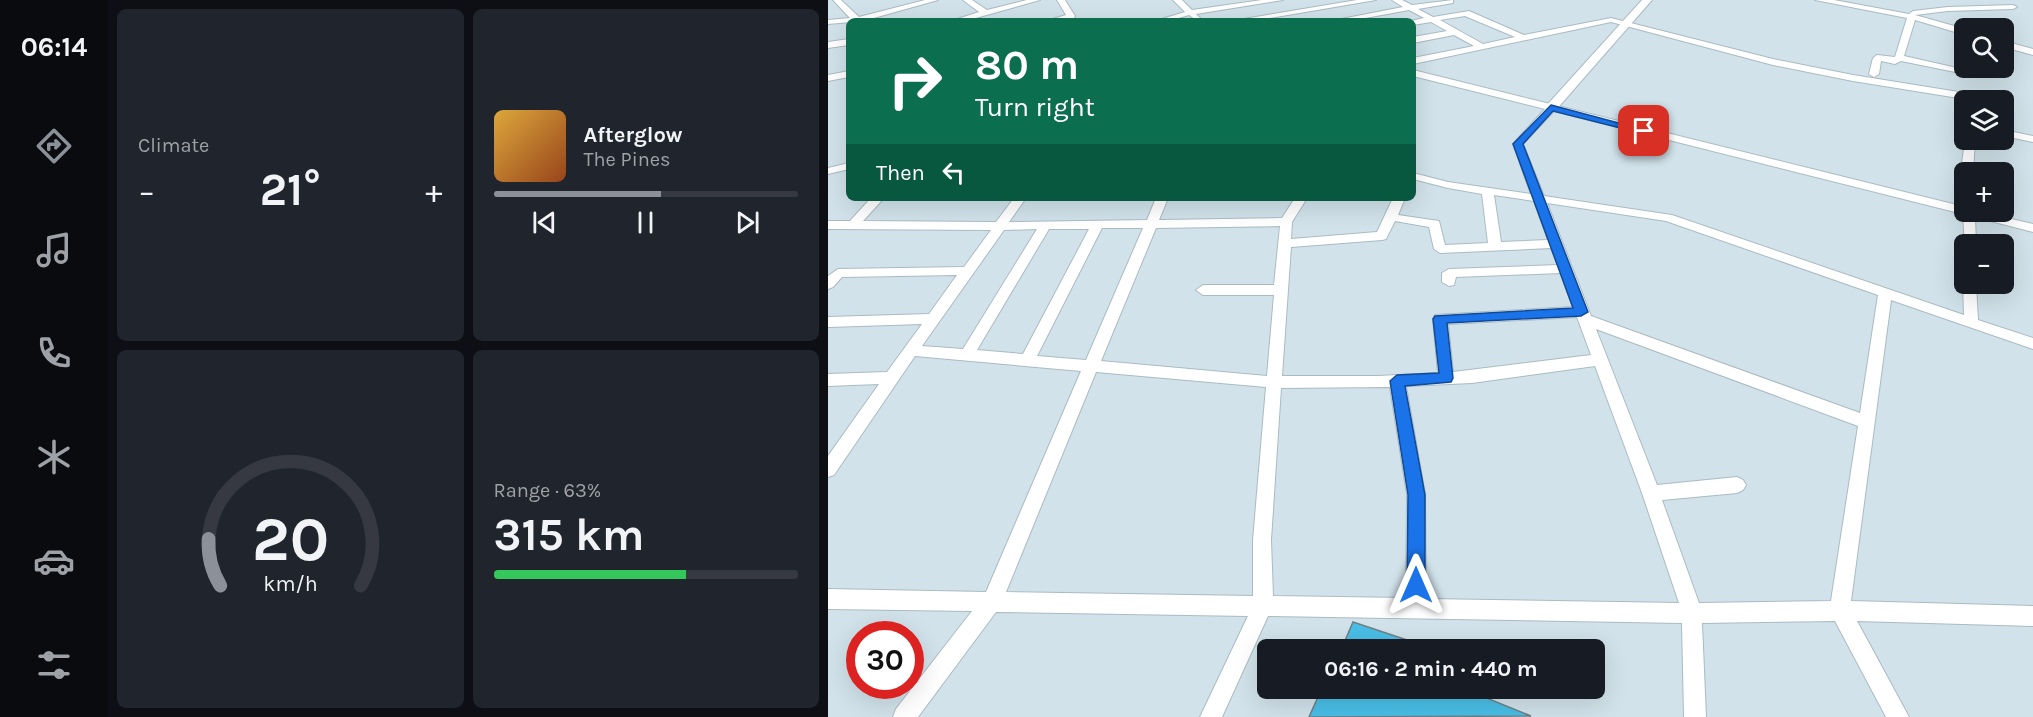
<!DOCTYPE html>
<meta charset="utf-8">
<style>
:root{--surface:#171b24;--page:#20242c;--text:#f1f3f6;--muted:#9ea1a6;--line:#363941;--accent:#8c9099}
body{margin:0;font-family:Karla,sans-serif;background:var(--page);color:var(--text);height:100vh;display:flex;flex-direction:column;font-size:22px;white-space:nowrap}
*{box-sizing:border-box;margin:0}
p{font-size:20px;color:var(--muted)}
.icon{flex:none;width:33px;height:33px;fill:none;stroke:currentColor;stroke-width:2;stroke-linecap:round;stroke-linejoin:round}
.map{position:relative;flex:1;overflow:hidden}
.sheet{display:flex;flex-direction:column;gap:9px;padding:9px;background:#0d0f14;width:720px}
.sheet>*{flex:none}
.top-card{position:absolute;left:18px;top:18px;width:570px;height:183px;border-radius:9px;box-shadow:0 6px 24px #0002;background:#0b6e4f;color:#fff;overflow:hidden}
.controls{position:absolute;left:1126px;top:18px;display:grid;gap:12px}
.controls a{display:grid;place-items:center;width:60px;height:60px;border-radius:9px;background:var(--surface);box-shadow:0 6px 24px #0002;font-size:30px}
.speed{position:absolute;left:18px;top:621px;display:flex;gap:12px;font-size:30px;font-weight:700;text-align:center}
.speed>*{display:grid;place-content:center;width:78px;height:78px;border-radius:50%;background:var(--surface);box-shadow:0 6px 24px #0002;line-height:1}
.speed .limit{border:9px solid #d22;background:#fff;color:#111}
.pin{position:absolute;display:grid;place-items:center;width:51px;height:51px;color:#fff;margin:-26px;border-radius:12px;box-shadow:0 3px 9px #0006}
.me{position:absolute;width:66px;margin:-33px;rotate:0deg;stroke-linejoin:round;filter:drop-shadow(0 0 4px #0008)}
.turn{display:flex;align-items:center;gap:21px;height:126px;padding:0 30px;font-size:27px}
.turn .icon{width:78px;height:78px;stroke-width:2.5}
.turn b{display:block;font-size:42px;line-height:51px}
.then{display:flex;align-items:center;height:57px;padding:0 30px;background:#0003;gap:12px;font-size:22px}
.big{font-size:45px;font-weight:700;line-height:1.1}
.sheet .card{flex:1;display:flex;flex-direction:column;justify-content:center;gap:9px;min-width:0;padding:0 21px;border-radius:9px;background:var(--page)}
.sheet .dial{align-items:center;gap:0}
.dial svg{height:156px;overflow:visible;fill:none;stroke:var(--line);stroke-width:7;stroke-linecap:round;text-anchor:middle}
.dial text{fill:var(--text);stroke:none}
.song{display:flex;align-items:center;gap:18px}
.cover{width:72px;height:72px;border-radius:9px;background:linear-gradient(135deg,hsl(40 70% 55%),hsl(20 70% 35%))}
.played{height:6px;border-radius:3px;background:linear-gradient(90deg,var(--accent) 55%,var(--line) 55%)}
.keys{display:flex;justify-content:space-around;direction:ltr}
.heat{display:flex;justify-content:space-between;align-items:center;font-size:33px;direction:ltr}
.charge{height:9px;border-radius:4px;background:linear-gradient(90deg,#34c759 63%,var(--line) 0)}
.sheet .tiles{flex:1;display:grid;gap:9px;grid-template-columns:repeat(2,1fr)}
.trip{position:absolute;left:429px;top:639px;width:348px;height:60px;border-radius:9px;background:var(--surface);box-shadow:0 6px 24px #0002;font-weight:700;line-height:60px;text-align:center}
main{display:flex;flex:1;min-height:0}
.tabs{display:flex;flex-direction:column;width:108px;justify-content:space-around;align-items:center;background:#090b0e;color:var(--muted)}
.tabs .icon{width:42px;height:42px}
.tabs .active{color:var(--accent)}
.tabs b{font-size:27px;color:var(--text)}
.map>svg:first-child{display:block}
</style>
<main>
<nav class="tabs">
<b>06:14</b>
<svg class="icon active" aria-label="directions" viewBox="0 0 24 24"><path d="M12 3l9 9-9 9-9-9zM9 14v-3h6M13 9l2 2-2 2"/></svg>
<svg class="icon" aria-label="music" viewBox="0 0 24 24"><path d="M9 18V5l10-2v13"/><circle cx="6" cy="18" r="3"/><circle cx="16" cy="16" r="3"/></svg>
<svg class="icon" aria-label="phone" viewBox="0 0 24 24"><path d="M5 4h4l2 5-3 2q2 4 5 5l2-3 5 2v4C11 20 4 13 5 4z"/></svg>
<svg class="icon" aria-label="climate" viewBox="0 0 24 24"><path d="M12 3v18M4 7l16 10M4 17L20 7"/></svg>
<svg class="icon" aria-label="car" viewBox="0 0 24 24"><path d="M5 17H2v-5l4-1 3-4h7l3 4 3 1v5h-3M9 17h6M6 11h13"/><circle cx="7" cy="17" r="2"/><circle cx="17" cy="17" r="2"/></svg>
<svg class="icon" aria-label="filters" viewBox="0 0 24 24"><path d="M4 7h16M4 17h16"/><circle cx="9" cy="7" r="2"/><circle cx="15" cy="17" r="2"/></svg>
</nav>
<section class="sheet">
<div class="tiles">
<div class="card"><p>Climate</p>
<div class="heat"><a>−</a><b class="big">21°</b><a>+</a></div>
</div>
<div class="card">
<div class="song"><i class="cover"></i><div><b>Afterglow</b><p>The Pines</p></div></div>
<div class="played"></div>
<div class="keys"><svg class="icon" aria-label="previous" viewBox="0 0 24 24"><path d="M18 5L8 12l10 7zM5 5v14"/></svg><svg class="icon" aria-label="pause" viewBox="0 0 24 24"><path d="M8 5v14M16 5v14"/></svg><svg class="icon" aria-label="next" viewBox="0 0 24 24"><path d="M6 5l10 7-10 7zM19 5v14"/></svg></div>
</div>
<div class="card dial"><svg viewBox="0 0 100 80">
<path d="M14 69A42 42 0 1 1 86 69"/>
<path d="M14 69A42 42 0 0 1 8 45" stroke="#8c9099"/>
<text x="50" y="56" font-size="32" font-weight="700">20</text>
<text x="50" y="72" font-size="11">km/h</text>
</svg></div>
<div class="card"><p>Range · 63%</p><b class="big">315 km</b><div class="charge"></div></div>
</div>
</section>
<div class="map">
<svg width="1205" height="717" viewBox="0 0 1205 717">
<rect width="100%" height="100%" fill="#d1e2ea"/>
<g fill="#49bee7" stroke="#707f86" stroke-width="1.5">
<polygon points="525,622 597,646 596,650 513,650"/>
<polygon points="494,688 634,688 703,716 481,717"/>
</g>
<g fill="none" stroke-linecap="round" stroke-linejoin="round">
<defs>
<g id="minor">
<polygon points="5,0 13,0 31,17 97,0 110,0 35,21 0,24 0,20 22,18"/>
<polygon points="135,0 144,0 159,10 199,0 212,0 137,21 123,21 151,12"/>
<polygon points="229,0 237,0 247,16 246,18 218,21 238,15"/>
<polygon points="345,0 354,0 364,10 434,0 455,0 368,14 372,18 368,20 361,15 340,21 327,21 357,12"/>
<polygon points="529,0 548,0 424,21 404,21"/>
<path d="M564 0H574L584 5 625 0V3L590 9 605 17 641 11 696 35 783 18 945 59 1025 75 1143 94 1148 97 1143 100 1025 81 945 65 783 22 585 64V58L646 46 626 35 585 43V37L619 31 603 22 585 25 583 21 596 18 581 10 521 21H503L575 7ZM637 16 687 37 655 44 612 20Z"/>
<polygon points="987,0 1006,0 1081,14 1085,11 1120,7 1185,5 1189,7 1185,9 1120,11 1087,15 1137,29 1137,35 1087,20 1076,56 1147,72 1147,76 1073,61 1067,64 1053,61 1051,74 1046,77 1041,74 1045,58 1049,55 1067,57 1079,18"/>
<polygon points="21,39 21,45 0,48 0,42"/>
<polygon points="1176,41 1205,49 1205,55 1176,47"/>
<path d="M585 70 1137 207V212H1153L1205 224V232L1147 217 1148 244 1137 246 1135 214 726 111 695 144 716 196 844 215 1136 315 1135 284 1137 281V284H1148L1150 320 1205 338V349L1063 300 1023 601 1205 606V626L1029 621 1081 717H1058L1007 621 874 623 878 717H856L854 623 440 616 394 717H372L420 616 168 612 90 717H65L68 709 144 611 0 609V589L158 592 253 371 87 356 6 475 0 477V456L51 384 0 386V374L59 372 94 324 0 327V317L101 314 129 275 14 277 5 287 0 289V276L10 269 136 267 163 230 0 229V221H22L43 198H56L35 221 168 222 186 198H198L181 222 319 220 328 198H340L331 220 454 218 467 198H479L464 222 463 239 549 232 565 198H577L570 215 611 221 617 245 660 243 654 194 620 188 585 179V173L620 182 703 194 685 144 717 109 585 76ZM666 195 706 201 720 240 673 242ZM719 203 838 221 1050 295 1032 413 763 316ZM567 221 601 227 606 249 612 253 723 248 730 265 621 269 614 273V282L621 286 626 285 628 277 733 273 745 307 607 315 605 319 610 373 550 376H454L463 247 554 240 558 239ZM452 226 446 285H375L368 290 375 295H446L439 376 273 361 328 228ZM274 228H315L258 360 209 356ZM209 229 135 349 94 346 176 230ZM221 229H261L195 354 149 350ZM749 317 763 355 625 372 620 324ZM768 329 1030 426 1003 601 871 603 834 500 909 493 915 490 918 485 915 480 909 477 829 485ZM767 366 814 493 851 603 598 599 597 494 578 386 644 383ZM268 372 438 387 425 540V596L178 592ZM562 387 579 494 578 598 445 596 443 540 453 388Z"/>
<polygon points="21,71 21,77 0,81 0,75"/>
<polygon points="1176,130 1205,136 1205,142 1176,136"/>
<polygon points="1137,140 1147,140 1145,172 1137,172 1137,175 1133,172"/>
<polygon points="21,163 21,169 0,174 0,168"/>
</g>
<polygon id="tertiary" points="814,0 824,0 727,111 719,111 719,105"/>
</defs>
<use href="#minor" stroke="#aabbc2" stroke-width="2"/>
<use href="#tertiary" stroke="#aabbc2" stroke-width="2"/>
<use href="#minor" fill="#fff" fill-rule="evenodd"/>
<use href="#tertiary" fill="#fff" fill-rule="evenodd"/>
</g>
<polygon fill="#1a73e8" stroke="#114b97" stroke-width="1.5" points="723,105 821,131 816,134 725,111 695,144 760,312 753,316 619,323 625,378 623,382 577,386 597,495 597,585 594,591 588,594 582,591 579,585 580,495 562,381 569,375 611,373 605,319 607,316 745,308 685,144"/>
</svg>
<div class="controls">
<a><svg class="icon" aria-label="search" viewBox="0 0 24 24"><circle cx="10" cy="10" r="6"/><path d="M15 15l6 6"/></svg></a>
<a><svg class="icon" aria-label="layers" viewBox="0 0 24 24"><path d="M12 4l9 5-9 5-9-5zM3 14l9 5 9-5"/></svg></a>
<a>+</a>
<a>−</a>
</div>
<div class="speed"><div class="limit">30</div></div>
<div class="pin" style="left:816px;top:131px;background:#d93025"><svg class="icon" aria-label="arrive" viewBox="0 0 24 24"><path d="M6 21V4h12l-3 4 3 4H6"/></svg></div>
<svg class="me" style="left:588px;top:585px" viewBox="-20 -20 40 40"><path d="M0-17L14 15 0 8-14 15z" fill="#1a73e8" stroke="#fff" stroke-width="4"/></svg>
<div class="trip">06:16 · 2 min · 440 m</div>
<div class="top-card">
<div class="turn"><svg class="icon" aria-label="right" viewBox="0 0 24 24"><path d="M7 20v-9h11M14 6l5 5-5 5"/></svg><div><b>80 m</b>Turn right</div></div>
<div class="then">Then<svg class="icon" aria-label="left" viewBox="0 0 24 24"><path d="M17 20v-9H6M10 6l-5 5 5 5"/></svg></div>
</div>
</div>
</main>
